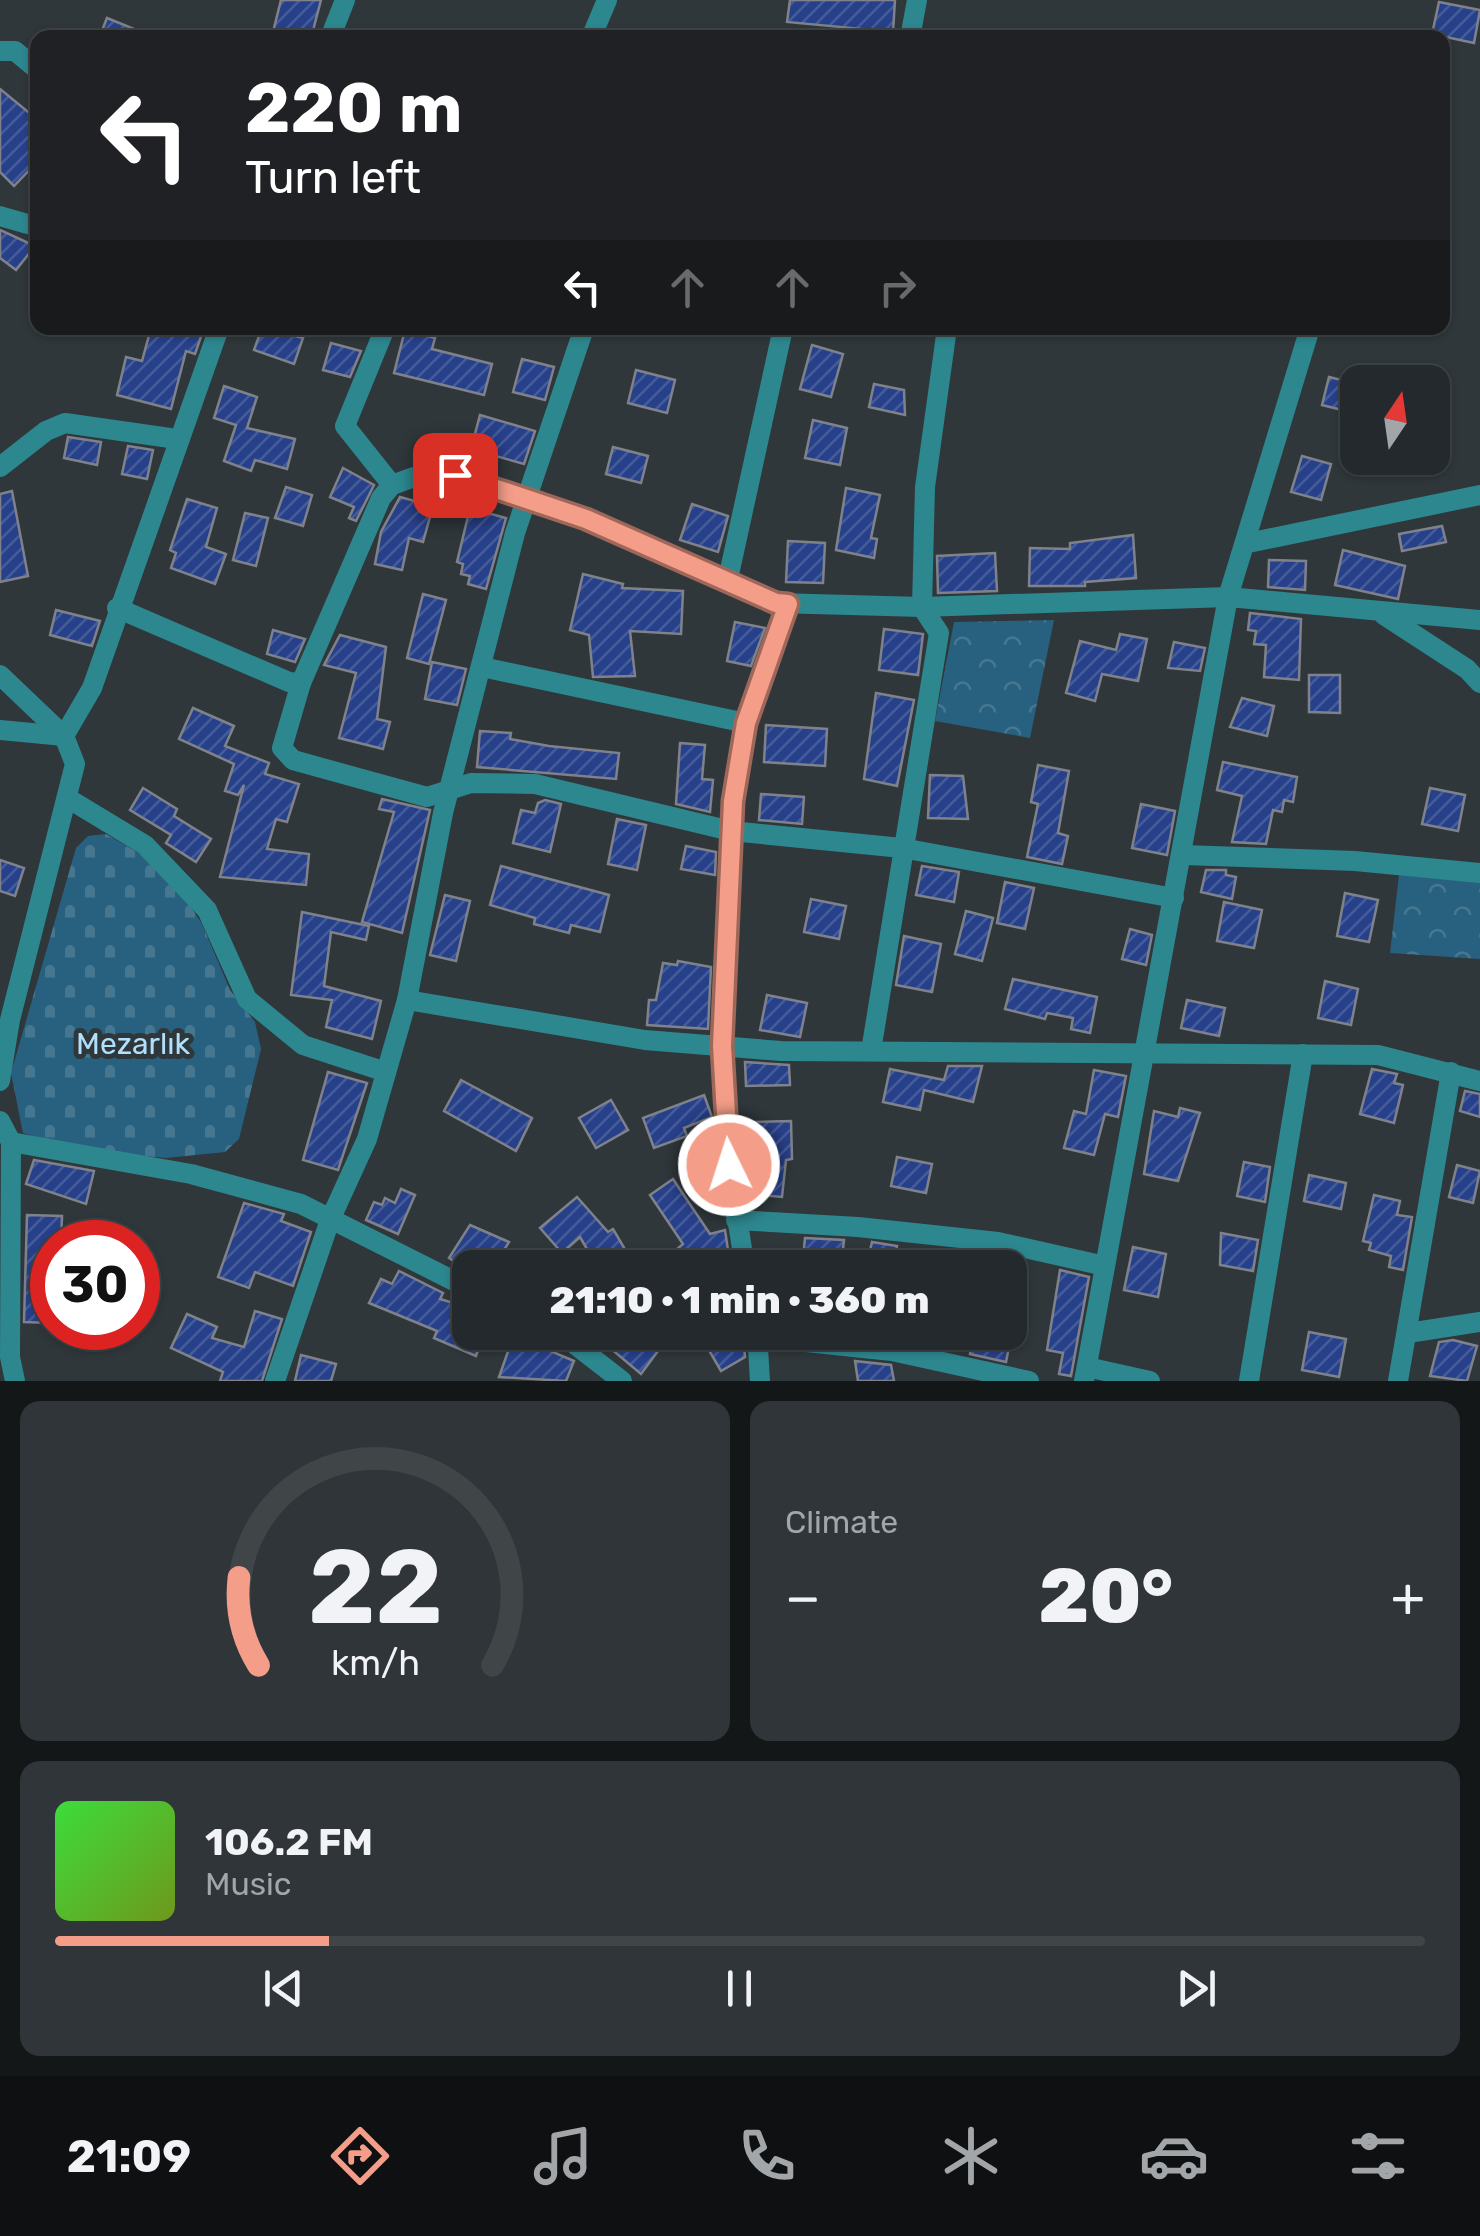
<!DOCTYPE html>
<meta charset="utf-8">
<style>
:root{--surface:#23292c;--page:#2f3538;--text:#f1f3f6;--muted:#a3a6a9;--line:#404548;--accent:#f49e89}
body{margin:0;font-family:Rubik,sans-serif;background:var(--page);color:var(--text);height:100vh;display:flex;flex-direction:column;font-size:38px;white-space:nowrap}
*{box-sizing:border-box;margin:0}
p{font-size:32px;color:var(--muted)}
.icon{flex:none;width:55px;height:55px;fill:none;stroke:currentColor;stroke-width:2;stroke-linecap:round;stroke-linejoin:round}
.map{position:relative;height:1381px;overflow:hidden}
.side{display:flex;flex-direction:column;gap:20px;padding:20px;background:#131718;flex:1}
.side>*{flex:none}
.banner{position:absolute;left:30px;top:30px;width:1420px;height:305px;border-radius:20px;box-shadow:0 2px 8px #0004,0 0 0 2px var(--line);background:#202124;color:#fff;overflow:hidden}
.needle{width:65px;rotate:13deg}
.buttons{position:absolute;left:1340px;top:365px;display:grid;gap:20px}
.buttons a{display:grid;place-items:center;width:110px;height:110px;border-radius:20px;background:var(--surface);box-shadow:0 2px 8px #0004,0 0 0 2px var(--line);font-size:50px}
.speed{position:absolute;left:30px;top:1220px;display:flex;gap:20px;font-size:50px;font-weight:700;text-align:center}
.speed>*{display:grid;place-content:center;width:130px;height:130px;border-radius:50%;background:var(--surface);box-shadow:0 2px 8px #0004,0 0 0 2px var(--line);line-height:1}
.speed .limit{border:15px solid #d22;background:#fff;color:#111}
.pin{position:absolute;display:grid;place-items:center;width:85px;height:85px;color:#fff;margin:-42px;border-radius:20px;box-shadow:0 5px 15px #0006}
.me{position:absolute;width:110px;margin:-55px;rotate:356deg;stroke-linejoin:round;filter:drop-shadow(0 0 8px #0008)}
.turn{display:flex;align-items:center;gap:35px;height:210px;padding:0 50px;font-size:45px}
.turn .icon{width:130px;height:130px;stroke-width:2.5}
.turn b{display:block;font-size:70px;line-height:85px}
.lanes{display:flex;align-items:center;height:95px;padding:0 50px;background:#0003;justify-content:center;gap:50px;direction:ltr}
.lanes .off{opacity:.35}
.big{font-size:75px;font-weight:800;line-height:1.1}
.side .widget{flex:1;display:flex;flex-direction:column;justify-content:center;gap:15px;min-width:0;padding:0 35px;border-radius:20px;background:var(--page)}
.side .dial{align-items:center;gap:0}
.dial svg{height:260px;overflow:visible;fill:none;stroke:var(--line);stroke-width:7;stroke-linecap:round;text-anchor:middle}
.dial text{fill:var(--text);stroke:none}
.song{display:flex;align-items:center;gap:30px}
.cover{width:120px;height:120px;border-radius:15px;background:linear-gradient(135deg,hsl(120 70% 55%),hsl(80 70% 35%))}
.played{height:10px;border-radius:5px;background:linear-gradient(90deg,var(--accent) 20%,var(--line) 20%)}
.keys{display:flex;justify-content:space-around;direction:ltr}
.heat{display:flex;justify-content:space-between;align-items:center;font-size:55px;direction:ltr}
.side .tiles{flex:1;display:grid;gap:20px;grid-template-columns:1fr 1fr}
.widget:last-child{grid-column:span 2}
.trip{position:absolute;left:452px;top:1250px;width:575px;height:100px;border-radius:20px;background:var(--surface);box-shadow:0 2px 8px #0004,0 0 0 2px var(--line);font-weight:800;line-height:100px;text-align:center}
.tabs{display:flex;height:160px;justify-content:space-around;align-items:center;background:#0e1012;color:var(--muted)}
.tabs .icon{width:70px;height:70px}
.tabs .current{color:var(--accent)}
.tabs b{font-size:45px;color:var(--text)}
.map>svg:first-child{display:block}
</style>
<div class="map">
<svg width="1480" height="1381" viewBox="0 0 1480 1381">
<defs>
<pattern id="cemetery-stones" width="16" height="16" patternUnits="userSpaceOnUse" patternTransform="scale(2.5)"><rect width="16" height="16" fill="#28617f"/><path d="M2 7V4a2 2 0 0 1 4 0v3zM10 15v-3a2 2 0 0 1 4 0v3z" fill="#467791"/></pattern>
<pattern id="park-crowns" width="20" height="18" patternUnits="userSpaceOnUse" patternTransform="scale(2.5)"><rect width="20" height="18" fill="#28617f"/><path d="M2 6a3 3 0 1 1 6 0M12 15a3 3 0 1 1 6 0" fill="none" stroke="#467791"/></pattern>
<pattern id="building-hatch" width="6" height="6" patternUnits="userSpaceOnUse" patternTransform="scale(2.5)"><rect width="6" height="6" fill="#27408a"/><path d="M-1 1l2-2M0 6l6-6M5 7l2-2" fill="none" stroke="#455b9a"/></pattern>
</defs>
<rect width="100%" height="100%" fill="#2f373b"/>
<polygon fill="url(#cemetery-stones)" points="106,834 144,856 175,882 202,924 230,990 255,1022 261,1049 239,1139 225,1152 166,1158 79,1150 23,1133 11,1073 76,848 88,836"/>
<g fill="url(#park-crowns)">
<polygon points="1054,620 1030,738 935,721 954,622"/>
<polygon points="1399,875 1480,882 1480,959 1390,953"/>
</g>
<g fill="url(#building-hatch)" stroke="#7f828a" stroke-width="2.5">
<polygon points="281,0 321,0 311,38 273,32"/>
<polygon points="790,0 895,0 893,32 787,22"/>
<polygon points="1439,2 1480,10 1474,43 1432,34"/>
<polygon points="107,18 154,37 154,38 99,38"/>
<polygon points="0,89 38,120 38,161 14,186 0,172"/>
<polygon points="0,230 35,246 16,270 0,258"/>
<polygon points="151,328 204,328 195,354 186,351 171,409 117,395 126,357 142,361"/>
<polygon points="262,328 303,338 294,364 254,350"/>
<polygon points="405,330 435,338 432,349 492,364 484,395 394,373"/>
<polygon points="331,343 361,351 350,377 323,370"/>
<polygon points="812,345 843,354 831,397 800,389"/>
<polygon points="522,359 554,367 545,400 513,392"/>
<polygon points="636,370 675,380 667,413 628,403"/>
<polygon points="1329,377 1358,384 1358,414 1322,405"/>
<polygon points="874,384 904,390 905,415 869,407"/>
<polygon points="224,386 257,397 247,428 295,439 287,469 255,460 251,471 224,461 236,425 214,418"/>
<polygon points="480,415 535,431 524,464 471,449"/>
<polygon points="813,420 847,428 840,465 805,458"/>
<polygon points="68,437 101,442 97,465 64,458"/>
<polygon points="128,446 153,450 147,479 122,474"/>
<polygon points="613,447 648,456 641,483 606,474"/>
<polygon points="1302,456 1331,464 1321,500 1291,492"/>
<polygon points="343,468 374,485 356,521 349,518 354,507 330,497"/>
<polygon points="286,487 312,495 303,526 275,518"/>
<polygon points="846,488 880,495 871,538 877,539 874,558 836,550"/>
<polygon points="12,491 28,576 0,582 0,494"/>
<polygon points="400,497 433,506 423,542 409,538 402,570 375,564 381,532"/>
<polygon points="187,499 217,508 206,547 226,554 215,584 171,568 176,553 170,550"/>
<polygon points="692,504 728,516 718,552 680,540"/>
<polygon points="470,508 506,518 486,589 468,584 470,576 461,574 463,564 457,562"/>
<polygon points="245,513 268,518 256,566 233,560"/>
<polygon points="1442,526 1446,542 1402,551 1399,534"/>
<polygon points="1133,535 1136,578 1085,582 1085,586 1029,586 1030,548 1070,549 1070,543"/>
<polygon points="788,541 825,543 823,583 786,582"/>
<polygon points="1343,550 1405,566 1398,599 1335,585"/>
<polygon points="995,553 997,591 938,593 937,556"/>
<polygon points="1269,560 1306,561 1305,590 1268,587"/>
<polygon points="583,574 623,584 622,588 683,591 681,634 630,631 635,676 593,677 589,635 570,630"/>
<polygon points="423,594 446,600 429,664 407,658"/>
<polygon points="56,610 100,621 92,646 50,635"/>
<polygon points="1250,613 1301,619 1299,680 1264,677 1266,645 1254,644 1256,631 1248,630"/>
<polygon points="735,622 765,628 751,666 727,661"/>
<polygon points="884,629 923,634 918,675 879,670"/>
<polygon points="273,630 305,639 295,662 267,654"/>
<polygon points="1120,634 1147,639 1138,681 1102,674 1095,701 1066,693 1080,641 1116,650"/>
<polygon points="340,635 386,647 377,719 390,722 383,749 339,738 356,673 324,665"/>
<polygon points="1174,642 1205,648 1200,671 1168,668"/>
<polygon points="432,662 466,669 457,705 425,699"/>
<polygon points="1309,675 1340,675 1340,713 1309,712"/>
<polygon points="876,693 914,700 897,786 864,779"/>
<polygon points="1242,698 1274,706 1267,736 1230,727"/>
<polygon points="193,708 234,726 225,746 269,763 265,774 299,784 287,822 276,819 267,849 309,854 306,885 220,877 244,785 238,795 225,791 234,764 179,739"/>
<polygon points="766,725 827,729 825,766 764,762"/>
<polygon points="480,731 511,733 510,739 549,746 619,753 616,779 477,767"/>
<polygon points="680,743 705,745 702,779 713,780 710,812 676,804"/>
<polygon points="1223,762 1297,777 1293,802 1284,800 1282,812 1273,810 1266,844 1232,842 1242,796 1217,790"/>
<polygon points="1038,765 1069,771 1058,833 1068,836 1062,864 1027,857 1038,804 1031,802"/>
<polygon points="930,775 963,776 968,819 928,818"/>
<polygon points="143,788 177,809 174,816 211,839 196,862 166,843 171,835 130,810"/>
<polygon points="1430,788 1465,795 1458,831 1422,824"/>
<polygon points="761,794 804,797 802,824 759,820"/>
<polygon points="382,799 430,810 402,933 362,922 394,812 379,809"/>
<polygon points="545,800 561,804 550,852 513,843 521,810 535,813 538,803"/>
<polygon points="1141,804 1175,811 1167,855 1132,848"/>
<polygon points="617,819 646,825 637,870 608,864"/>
<polygon points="686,846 716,852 715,875 681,869"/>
<polygon points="0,860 24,868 15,896 0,891"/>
<polygon points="501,866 609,895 600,932 571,925 569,933 534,924 535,918 490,905"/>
<polygon points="922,866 959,872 954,902 916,895"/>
<polygon points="1206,870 1226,870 1226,875 1236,877 1232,899 1201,892"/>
<polygon points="1005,882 1034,888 1025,929 997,923"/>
<polygon points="1345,893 1378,900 1369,942 1337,936"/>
<polygon points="445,895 470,901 456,961 430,955"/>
<polygon points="811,899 846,906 839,939 804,932"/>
<polygon points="1224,902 1262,910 1254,948 1217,941"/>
<polygon points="966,911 993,918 982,961 955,954"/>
<polygon points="302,912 369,926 366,940 331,932 324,986 381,1001 372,1039 326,1027 332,1000 291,995"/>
<polygon points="1130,929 1152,935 1146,965 1122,959"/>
<polygon points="904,936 941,944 932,992 896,985"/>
<polygon points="678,961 711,967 708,1029 647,1025 649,1000 656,1000 663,963 677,965"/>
<polygon points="1013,979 1097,997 1090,1033 1071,1029 1073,1018 1047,1013 1045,1019 1005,1009"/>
<polygon points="1325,981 1358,989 1351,1025 1318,1018"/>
<polygon points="767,995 807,1003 800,1037 760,1030"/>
<polygon points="1187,1000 1225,1008 1219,1036 1181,1028"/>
<polygon points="745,1062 789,1065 790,1085 746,1086"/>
<polygon points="948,1066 982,1066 973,1102 924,1090 920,1110 883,1102 890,1069 944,1080"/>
<polygon points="1372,1069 1397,1074 1394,1083 1403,1085 1394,1123 1360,1114"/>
<polygon points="1094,1070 1126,1076 1118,1117 1105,1114 1094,1155 1064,1148 1074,1111 1086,1114"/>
<polygon points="328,1072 367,1083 338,1170 303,1160"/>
<polygon points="461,1080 532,1118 516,1151 444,1111"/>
<polygon points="1465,1091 1480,1094 1480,1117 1460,1111"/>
<polygon points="704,1095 712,1117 684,1128 687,1136 654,1148 643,1118"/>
<polygon points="611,1100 628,1130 596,1148 579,1118"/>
<polygon points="1180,1108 1200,1113 1178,1181 1144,1174 1154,1111 1178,1117"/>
<polygon points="791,1121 792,1159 786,1160 782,1197 747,1194 750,1166 754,1166 753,1122"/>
<polygon points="897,1157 932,1164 926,1193 891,1186"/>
<polygon points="34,1160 94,1171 86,1204 26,1184"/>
<polygon points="1244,1162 1270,1167 1265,1202 1237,1196"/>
<polygon points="1457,1165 1480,1171 1473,1203 1449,1197"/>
<polygon points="1309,1175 1346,1183 1341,1209 1304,1201"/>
<polygon points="673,1179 710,1234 725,1230 730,1263 655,1268 683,1244 650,1195"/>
<polygon points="401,1189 415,1195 398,1234 366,1220 374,1202 382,1205 385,1198 395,1203"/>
<polygon points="1374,1195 1400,1201 1397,1215 1412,1217 1403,1270 1389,1267 1391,1256 1369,1250 1371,1243 1363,1241"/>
<polygon points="577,1197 608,1232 613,1229 636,1268 598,1268 580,1237 562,1253 540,1228"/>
<polygon points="244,1203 284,1214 281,1221 311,1232 293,1286 255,1272 249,1288 218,1277"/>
<polygon points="27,1215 62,1216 61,1242 52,1242 52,1323 24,1322"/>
<polygon points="470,1225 509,1242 493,1268 464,1268 449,1258"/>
<polygon points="1221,1233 1258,1240 1253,1271 1220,1265"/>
<polygon points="805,1238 844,1240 841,1268 802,1268"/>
<polygon points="872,1242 897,1246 893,1268 866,1268"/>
<polygon points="1133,1247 1166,1254 1158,1297 1124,1290"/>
<polygon points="1060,1270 1089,1277 1071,1376 1059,1374 1063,1353 1047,1350"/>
<polygon points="399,1271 443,1293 440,1299 470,1308 470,1332 484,1332 476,1356 434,1338 437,1331 369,1303 381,1279 392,1284"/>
<polygon points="255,1311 282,1319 262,1381 220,1381 223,1372 171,1348 187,1314 217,1327 212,1338 244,1347"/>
<polygon points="591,1332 672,1332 641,1374"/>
<polygon points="716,1332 743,1334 745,1357 721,1371 703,1340"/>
<polygon points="974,1332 1012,1332 1006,1362 970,1354"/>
<polygon points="1309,1332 1346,1339 1339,1377 1302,1370"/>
<polygon points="512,1340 530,1347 532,1343 574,1361 566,1381 499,1377"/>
<polygon points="1453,1340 1477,1346 1467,1381 1430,1376 1439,1342"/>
<polygon points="301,1355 336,1364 331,1381 295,1381"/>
<polygon points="855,1361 891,1365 894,1381 858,1381"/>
</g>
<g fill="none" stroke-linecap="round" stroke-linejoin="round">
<g stroke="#2d878f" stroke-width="20">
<polyline points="591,38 607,0"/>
<polyline points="910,38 917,0"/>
<polyline points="0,51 15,51 38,70"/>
<polyline points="0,216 38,227"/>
<polyline points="385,328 345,426 392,485"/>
<polyline points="0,467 46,431 65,423 177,439"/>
<polyline points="1248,543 1480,495"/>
<polyline points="728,579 783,328"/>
<polyline points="117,608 289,682 301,683 381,498 392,485 414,477 455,475 586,519 776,603 922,607 1228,597 1480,620"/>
<polyline points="1384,615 1467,669 1480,683"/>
<polyline points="482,667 746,723"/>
<polyline points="301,683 282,748 293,760 427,797 471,783 535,784 731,831 902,848 1174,898"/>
<polyline points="69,799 145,845 207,910 247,999 303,1045 386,1072"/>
<polyline points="1183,855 1355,861 1480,873"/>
<polyline points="407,1000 645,1040 781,1051 1378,1055 1480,1081"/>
<polyline points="871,1051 939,633 922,607 925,487 947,328"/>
<polyline points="736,1220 858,1227 998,1242 1105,1266"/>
<polyline points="745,1268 729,1165 721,1046 731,831 746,723 788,604"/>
<polyline points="757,1332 760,1381"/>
<polyline points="1408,1333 1480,1322"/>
<polyline points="758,1337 892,1351 1029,1381"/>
<polyline points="1087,1367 1150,1381"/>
<polyline points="275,1381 330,1220 367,1139 407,1000 443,813 515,533 584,328"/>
<polyline points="1084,1381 1228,597 1310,328"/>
<polyline points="1249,1381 1303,1054"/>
<polyline points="1398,1381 1451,1072"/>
</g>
<g stroke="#2d878f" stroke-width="20">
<polyline points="330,38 345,0"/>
<polyline points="0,675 64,736 75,764 10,1020 0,1081"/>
<polyline points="0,730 64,736 92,688 219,328"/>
<polyline points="0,1121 11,1142 10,1357 15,1381"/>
<polyline points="11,1142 191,1174 301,1204 470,1289"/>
<polyline points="559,1332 622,1381"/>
</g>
</g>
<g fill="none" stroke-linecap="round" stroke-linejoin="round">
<defs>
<polyline id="route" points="455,475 586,519 776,603 788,604 746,723 733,801 722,1046 729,1165"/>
</defs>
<use href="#route" stroke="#9f6759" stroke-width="25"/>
<use href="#route" stroke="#f49e89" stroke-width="18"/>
</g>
<g text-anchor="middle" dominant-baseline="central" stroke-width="10" stroke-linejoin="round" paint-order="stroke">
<g font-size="30" fill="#b1e0fc" stroke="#2f373b">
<text x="133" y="1044">Mezarlık</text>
</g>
</g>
</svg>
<div class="buttons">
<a><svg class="needle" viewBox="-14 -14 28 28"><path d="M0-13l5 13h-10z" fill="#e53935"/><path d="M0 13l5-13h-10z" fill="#a3a6a9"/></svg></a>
</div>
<div class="speed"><div class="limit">30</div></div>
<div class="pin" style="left:455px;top:475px;background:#d93025"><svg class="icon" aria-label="arrive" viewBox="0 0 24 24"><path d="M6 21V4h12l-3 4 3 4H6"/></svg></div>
<svg class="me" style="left:729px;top:1165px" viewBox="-20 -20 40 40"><circle r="17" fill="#f49e89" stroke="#fff" stroke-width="3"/><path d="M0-11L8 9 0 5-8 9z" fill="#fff"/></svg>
<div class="trip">21:10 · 1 min · 360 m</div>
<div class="banner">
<div class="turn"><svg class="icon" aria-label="left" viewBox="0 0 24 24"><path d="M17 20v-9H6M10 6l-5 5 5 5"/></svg><div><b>220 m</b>Turn left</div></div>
<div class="lanes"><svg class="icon" aria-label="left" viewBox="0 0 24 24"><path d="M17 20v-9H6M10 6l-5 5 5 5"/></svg><svg class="icon off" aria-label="ahead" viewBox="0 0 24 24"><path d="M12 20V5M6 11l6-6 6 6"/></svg><svg class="icon off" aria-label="ahead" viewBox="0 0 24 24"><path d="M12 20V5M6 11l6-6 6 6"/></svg><svg class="icon off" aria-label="right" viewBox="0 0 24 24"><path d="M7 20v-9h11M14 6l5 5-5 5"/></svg></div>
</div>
</div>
<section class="side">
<div class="tiles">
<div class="widget dial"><svg viewBox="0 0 100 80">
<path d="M14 69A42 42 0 1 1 86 69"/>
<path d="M14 69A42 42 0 0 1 8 42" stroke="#f49e89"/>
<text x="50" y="56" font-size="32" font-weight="700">22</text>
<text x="50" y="72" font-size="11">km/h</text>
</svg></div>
<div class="widget"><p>Climate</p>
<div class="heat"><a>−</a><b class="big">20°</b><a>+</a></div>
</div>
<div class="widget">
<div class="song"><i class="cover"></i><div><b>106.2 FM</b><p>Music</p></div></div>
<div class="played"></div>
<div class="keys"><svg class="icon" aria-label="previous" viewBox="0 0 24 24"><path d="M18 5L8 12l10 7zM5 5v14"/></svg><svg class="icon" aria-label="pause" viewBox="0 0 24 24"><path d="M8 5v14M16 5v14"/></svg><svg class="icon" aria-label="next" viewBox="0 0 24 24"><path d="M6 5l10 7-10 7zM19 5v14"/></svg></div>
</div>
</div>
</section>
<nav class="tabs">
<b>21:09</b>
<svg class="icon current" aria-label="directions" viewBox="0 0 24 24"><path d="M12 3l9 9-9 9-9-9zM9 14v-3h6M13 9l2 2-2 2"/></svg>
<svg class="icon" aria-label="music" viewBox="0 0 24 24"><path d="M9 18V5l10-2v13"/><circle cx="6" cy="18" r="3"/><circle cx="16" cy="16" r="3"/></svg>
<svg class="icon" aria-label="phone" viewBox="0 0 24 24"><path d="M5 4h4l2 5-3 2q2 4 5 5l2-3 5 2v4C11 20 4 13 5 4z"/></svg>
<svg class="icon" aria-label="climate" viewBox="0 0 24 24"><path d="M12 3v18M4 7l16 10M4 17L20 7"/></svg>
<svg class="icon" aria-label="car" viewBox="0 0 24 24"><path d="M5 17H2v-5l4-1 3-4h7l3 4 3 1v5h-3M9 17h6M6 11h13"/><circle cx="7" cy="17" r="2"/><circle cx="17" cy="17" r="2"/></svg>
<svg class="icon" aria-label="filters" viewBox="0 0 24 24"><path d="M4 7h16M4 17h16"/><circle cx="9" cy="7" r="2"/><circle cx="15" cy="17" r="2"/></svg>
</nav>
